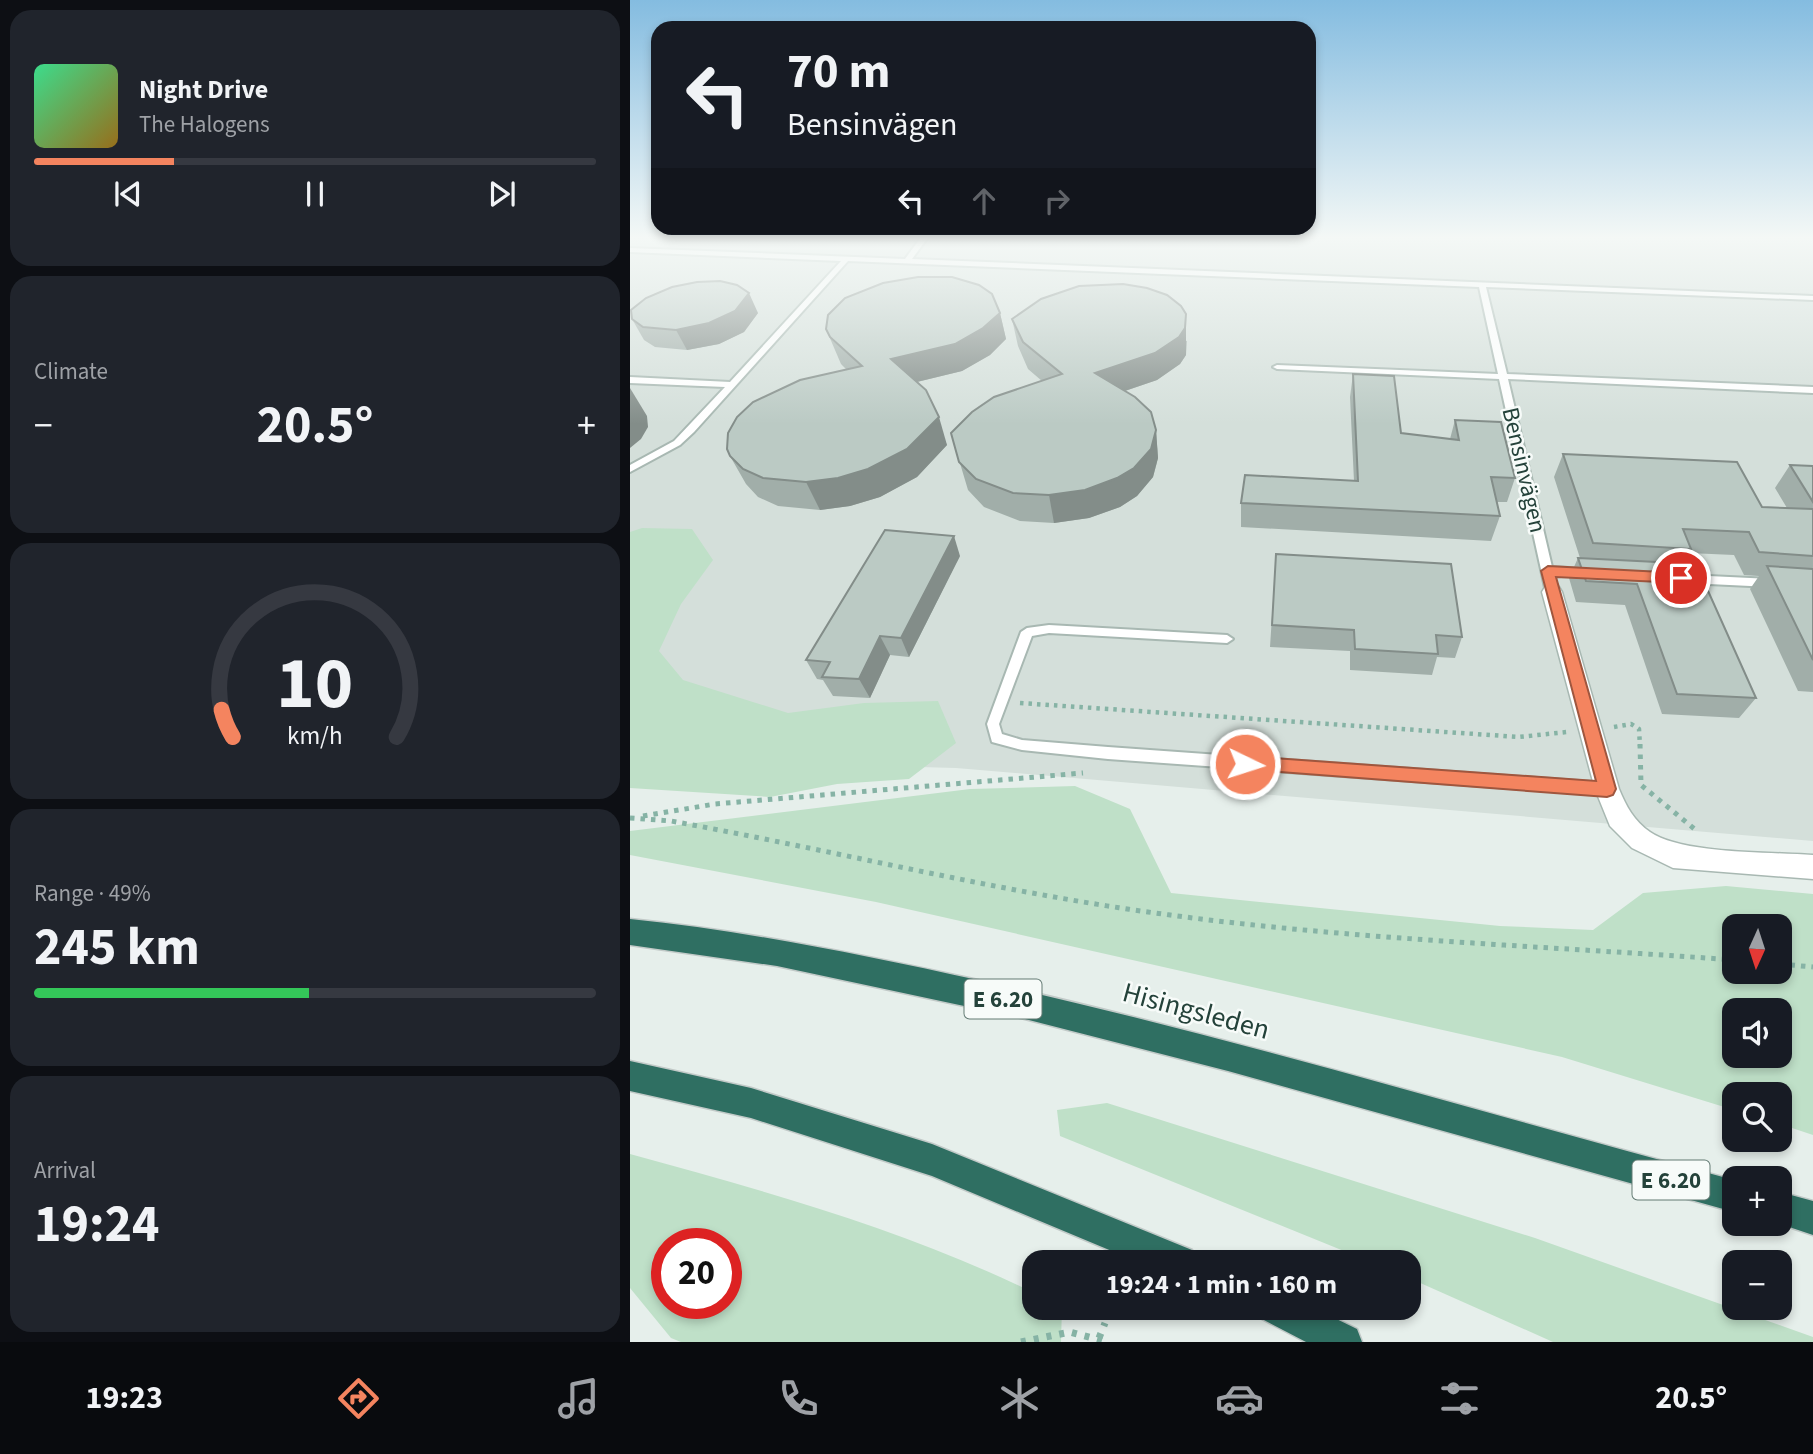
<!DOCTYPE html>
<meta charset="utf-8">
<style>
:root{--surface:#171b24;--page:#20242c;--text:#f1f3f6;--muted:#9ea1a6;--line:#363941;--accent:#f4845f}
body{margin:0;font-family:"Source Sans 3",sans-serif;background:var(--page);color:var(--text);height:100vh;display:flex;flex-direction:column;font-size:26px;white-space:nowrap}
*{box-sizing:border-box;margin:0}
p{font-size:23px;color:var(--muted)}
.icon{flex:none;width:38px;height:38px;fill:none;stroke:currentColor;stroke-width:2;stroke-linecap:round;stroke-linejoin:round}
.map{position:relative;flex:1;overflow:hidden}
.side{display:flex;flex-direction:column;gap:10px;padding:10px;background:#0d0f14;width:630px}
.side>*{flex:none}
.hud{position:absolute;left:21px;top:21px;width:665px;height:214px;border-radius:21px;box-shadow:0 4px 10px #0003;background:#171b24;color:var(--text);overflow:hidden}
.needle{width:46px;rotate:183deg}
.buttons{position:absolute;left:1092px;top:914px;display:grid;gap:14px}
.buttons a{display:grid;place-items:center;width:70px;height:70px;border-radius:14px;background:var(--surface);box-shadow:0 4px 10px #0003;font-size:35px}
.speed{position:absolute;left:21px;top:1228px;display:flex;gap:14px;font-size:35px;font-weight:700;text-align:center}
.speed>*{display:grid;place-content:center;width:91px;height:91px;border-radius:50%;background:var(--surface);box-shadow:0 4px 10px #0003;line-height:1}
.speed .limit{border:10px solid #d22;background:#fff;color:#111}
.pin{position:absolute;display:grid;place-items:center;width:60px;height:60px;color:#fff;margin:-30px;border:4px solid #fff;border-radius:50%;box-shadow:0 2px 7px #0007}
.me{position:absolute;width:77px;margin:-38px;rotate:94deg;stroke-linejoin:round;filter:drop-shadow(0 0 5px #0008)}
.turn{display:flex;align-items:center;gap:24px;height:147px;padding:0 21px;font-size:32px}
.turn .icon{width:91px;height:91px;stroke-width:2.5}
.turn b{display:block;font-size:49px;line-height:60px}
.lanes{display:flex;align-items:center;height:66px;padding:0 21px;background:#0003;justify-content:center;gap:35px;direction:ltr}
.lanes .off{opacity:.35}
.big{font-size:52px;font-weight:700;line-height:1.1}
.side .widget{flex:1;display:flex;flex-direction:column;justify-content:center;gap:10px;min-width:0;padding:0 24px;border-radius:21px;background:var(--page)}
.side .dial{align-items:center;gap:0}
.dial svg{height:182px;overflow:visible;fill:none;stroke:var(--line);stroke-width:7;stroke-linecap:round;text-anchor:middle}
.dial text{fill:var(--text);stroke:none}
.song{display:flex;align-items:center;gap:21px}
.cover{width:84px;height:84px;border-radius:10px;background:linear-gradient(135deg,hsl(150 70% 55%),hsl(40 70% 35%))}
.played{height:7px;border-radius:4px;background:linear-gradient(90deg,var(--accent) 25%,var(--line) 25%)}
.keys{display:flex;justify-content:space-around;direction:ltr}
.heat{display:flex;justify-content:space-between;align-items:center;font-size:38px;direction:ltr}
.charge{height:10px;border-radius:5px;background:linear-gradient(90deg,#34c759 49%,var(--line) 0)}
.trip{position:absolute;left:392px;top:1250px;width:399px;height:70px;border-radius:21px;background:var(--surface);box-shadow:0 4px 10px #0003;font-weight:700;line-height:70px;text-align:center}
.tabs{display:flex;height:112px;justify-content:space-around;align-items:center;background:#090b0e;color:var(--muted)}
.tabs .icon{width:49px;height:49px}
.tabs .active{color:var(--accent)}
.tabs b{font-size:32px;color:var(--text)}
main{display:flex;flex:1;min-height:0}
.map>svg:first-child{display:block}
</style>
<main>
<section class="side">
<div class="widget">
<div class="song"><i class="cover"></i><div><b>Night Drive</b><p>The Halogens</p></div></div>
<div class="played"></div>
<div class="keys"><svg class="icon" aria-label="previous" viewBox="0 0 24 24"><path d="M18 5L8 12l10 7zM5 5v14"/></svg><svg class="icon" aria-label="pause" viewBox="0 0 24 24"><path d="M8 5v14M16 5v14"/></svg><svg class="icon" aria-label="next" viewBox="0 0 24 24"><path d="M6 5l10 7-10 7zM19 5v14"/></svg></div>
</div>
<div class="widget"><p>Climate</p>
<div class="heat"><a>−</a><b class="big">20.5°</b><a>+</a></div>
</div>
<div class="widget dial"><svg viewBox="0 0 100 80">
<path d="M14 69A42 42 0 1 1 86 69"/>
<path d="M14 69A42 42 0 0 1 9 57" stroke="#f4845f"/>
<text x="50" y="56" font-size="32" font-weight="700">10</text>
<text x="50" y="72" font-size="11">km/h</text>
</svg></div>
<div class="widget"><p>Range · 49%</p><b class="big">245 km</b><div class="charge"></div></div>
<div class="widget"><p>Arrival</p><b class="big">19:24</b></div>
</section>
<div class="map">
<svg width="1183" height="1342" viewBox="0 0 1183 1342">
<rect width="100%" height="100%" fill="#e6efeb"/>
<polygon fill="#d4dfda" points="0,236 1183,236 1183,841 326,768 0,759"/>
<g fill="#bfe0c8" fill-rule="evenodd">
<polygon points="12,528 62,529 83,560 51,604 29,651 53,680 158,713 234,703 308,701 326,743 279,779 207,784 140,797 0,788 0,532"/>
<path d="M445 786 500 809 541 893 870 926 963 930 1013 893 1096 886 1183 894V1135L1150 1124V1094H1104V1110L932 1057 246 902 0 855V831L340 789ZM1104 926H1150V971H1104ZM1104 1010H1150V1055H1104Z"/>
<polygon points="477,1103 905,1238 1183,1337 1183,1342 923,1342 779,1278 779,1262 741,1262 430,1136 427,1110"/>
<path d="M0 1154C138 1192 276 1230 404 1293V1307H432L431 1342H51L41 1338 0 1288ZM37 1244H96V1304H37Z"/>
</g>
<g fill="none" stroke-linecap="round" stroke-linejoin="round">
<defs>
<g id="lane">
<polygon points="292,236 299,236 282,259 1183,296 1183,300 856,287 877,374 1183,387 1183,393 878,379 922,567 956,569 961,573 956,577 924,575 928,592 922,596 916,592 869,379 647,369 643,367 647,365 868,374 849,287 218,261 64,432 50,445 0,472 0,465 44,441 95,387 0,383 0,377 100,382 211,261 0,252 0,248 275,259"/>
<polygon points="1058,575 1141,579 1147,583 1141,587 1058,583 1052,579"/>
<polygon points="419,625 597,635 603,639 597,643 419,633 402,636 369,724 372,734 392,740 478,747 977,783 982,785 984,789 982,793 977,795 478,759 392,750 362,742 357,724 391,632 397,628"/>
</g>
<path id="street" d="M922 585 929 587 932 592 989 789C996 806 1004 821 1020 832 1051 854 1142 852 1183 855V879L1043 868 1002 848 980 826 965 789 912 592 915 587Z"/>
<g id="highway">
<path d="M0 919C118 931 233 955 348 980 603 1037 852 1113 1104 1180V1212L598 1071 395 1019 147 966 0 945Z"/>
<polygon points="0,1061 121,1088 302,1144 562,1250 567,1262 508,1262 302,1176 121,1118 0,1091"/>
<polygon points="1150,1192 1183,1201 1183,1235 1147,1223 1150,1223"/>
<polygon points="627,1307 682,1307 727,1329 732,1342 676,1342 632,1319"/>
</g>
</defs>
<use href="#lane" stroke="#a8b8b2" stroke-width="4"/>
<use href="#street" stroke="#a8b8b2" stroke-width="3"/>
<use href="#highway" stroke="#c2cac8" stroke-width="3"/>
<g stroke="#86b3a5" stroke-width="4.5" stroke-dasharray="3.5 5" stroke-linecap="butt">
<polyline points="390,703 889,737 937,732"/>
<polyline points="984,727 1001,724 1009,729 1010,746"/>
</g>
<g stroke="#86b3a5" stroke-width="5" stroke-dasharray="4.5 6" stroke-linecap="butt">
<polyline points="1010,744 1011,785 1067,831"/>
<polyline points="13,816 85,804 453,773"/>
<path d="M0 818 41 821C207 851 372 893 540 915 727 940 916 946 1104 960"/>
<polyline points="1150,964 1183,967"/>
</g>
<g stroke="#86b3a5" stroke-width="7" stroke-dasharray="5 8" stroke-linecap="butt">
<polyline points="469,1338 475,1323"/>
<polyline points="391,1342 440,1332 477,1342"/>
</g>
<use href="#lane" fill="#fff" fill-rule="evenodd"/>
<use href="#street" fill="#fff" fill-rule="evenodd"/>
<use href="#highway" fill="#2f6f62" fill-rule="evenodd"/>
</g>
<g fill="#a1aea9">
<polygon points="128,313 114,332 89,344 57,350 25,347 14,340 2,319"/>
<polygon points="370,313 376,339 360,355 332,371 287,382 317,445 287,477 250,497 220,506 190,510 148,506 128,497 116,484 100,456 216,369 211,364 196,329"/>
<polygon points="382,319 557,341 556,355 550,364 527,380 495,391 526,430 528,458 523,477 507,496 490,507 459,518 424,523 390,521 354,507 338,490 321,433 412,381 398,369 388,346"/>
<polygon points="723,374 771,433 820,439 825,420 885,478 877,502 867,502 870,516 861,541 611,527 611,503 724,481 720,397"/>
<polygon points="933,454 1132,507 1157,508 1145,488 1160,465 1183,466 1183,692 1168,691 1120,589 1129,576 1114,575 1104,555 1059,553 1053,563 1126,698 1109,718 1032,714 995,605 946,602 939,578 948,558 950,558 924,477"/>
<polygon points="646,554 832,637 825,658 807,657 802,675 720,670 720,651 640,647"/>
<polygon points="330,556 279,657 260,655 240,698 203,696 193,680 187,679 176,660"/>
</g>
<g fill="#838d89">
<polygon points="119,293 128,313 114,332 89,344 57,350 46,330"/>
<polygon points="370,313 376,339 360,355 332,371 270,386 261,359"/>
<polygon points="556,314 556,355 550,364 527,380 468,400 465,373"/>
<polygon points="0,388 17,416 18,427 11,439 0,448"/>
<polygon points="309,417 317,445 287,477 250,497 220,506 190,510 176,482"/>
<polygon points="526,430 528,458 523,477 507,496 490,507 459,518 424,523 419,495"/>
<polygon points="324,536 330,556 279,657 271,638"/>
<polygon points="250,636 260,655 240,698 229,679"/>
</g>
<g fill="#bbcac4" stroke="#838d89" stroke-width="2">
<polygon points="288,277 322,277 349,285 362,294 370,313 353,328 325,344 261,359 296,390 309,417 277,449 238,469 208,478 176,482 133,478 113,469 100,456 97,449 98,433 107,417 123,402 170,380 232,366 200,337 196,329 198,315 215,298 253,283"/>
<polygon points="90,281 107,285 119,293 105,311 79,323 46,330 13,327 2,319 1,310 16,298 42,287 67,282"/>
<polygon points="493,284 517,288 537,295 551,306 556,314 555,328 549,337 525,353 465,373 505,397 521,412 526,430 521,449 504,468 487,478 455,490 419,495 383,493 346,479 329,462 321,433 342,412 364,397 432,374 393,342 382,319 411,299 449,286"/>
<polygon points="723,374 764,376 771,433 829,440 825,420 871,422 885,478 861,477 870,516 611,503 615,475 728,481"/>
<polygon points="933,454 1107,462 1132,507 1183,509 1183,556 1129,552 1119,532 1053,529 1061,549 963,543"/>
<polygon points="1160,465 1183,466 1183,502"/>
<polygon points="255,530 324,536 271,638 250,636 229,679 192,677 200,662 176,660"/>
<polygon points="646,554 821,564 832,637 806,635 808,654 725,649 724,630 642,625"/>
<polygon points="948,558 1066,564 1126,698 1047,694 1007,584 956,581"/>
<polygon points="1137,566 1183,569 1183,660"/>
</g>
<linearGradient id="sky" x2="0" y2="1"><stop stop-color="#84bce0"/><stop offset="0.56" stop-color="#f4f8f6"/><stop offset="1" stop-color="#f4f8f6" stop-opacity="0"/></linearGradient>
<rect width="1183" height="424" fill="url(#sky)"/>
<polygon fill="#f4845f" stroke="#9f563e" stroke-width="2" points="918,566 1051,573 1058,578 1051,583 926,577 986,789 983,795 977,797 609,769 606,764 609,758 615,756 966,781 911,571"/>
<g text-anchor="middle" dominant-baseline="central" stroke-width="5" stroke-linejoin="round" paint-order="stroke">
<g fill="#f7fbf9" stroke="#637a73" stroke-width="2">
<rect x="334.5" y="979.5" width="77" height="39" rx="5"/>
<rect x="1002.5" y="1160.5" width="77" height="39" rx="5"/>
</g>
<g font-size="23" font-weight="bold" fill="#24423a">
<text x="373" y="999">E 6.20</text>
<text x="1041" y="1180">E 6.20</text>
</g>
<g font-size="24" fill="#24423a" stroke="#f7fbf9">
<text transform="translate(894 470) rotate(77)">Bensinvägen</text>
</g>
<g font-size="28" fill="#24423a" stroke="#f7fbf9">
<text transform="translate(566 1011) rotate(15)">Hisingsleden</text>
</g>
</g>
</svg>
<div class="buttons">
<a><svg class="needle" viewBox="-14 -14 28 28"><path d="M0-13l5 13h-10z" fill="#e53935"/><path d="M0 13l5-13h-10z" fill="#9ea1a6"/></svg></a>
<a><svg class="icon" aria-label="sound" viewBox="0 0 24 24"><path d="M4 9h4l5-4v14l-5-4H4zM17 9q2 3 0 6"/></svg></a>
<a><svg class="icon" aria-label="search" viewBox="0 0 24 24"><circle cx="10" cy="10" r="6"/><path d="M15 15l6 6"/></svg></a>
<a>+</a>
<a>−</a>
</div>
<div class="speed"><div class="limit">20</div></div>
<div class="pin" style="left:1051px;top:578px;background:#d93025"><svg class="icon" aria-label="arrive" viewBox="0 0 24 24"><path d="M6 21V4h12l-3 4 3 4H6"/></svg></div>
<svg class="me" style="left:615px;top:764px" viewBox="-20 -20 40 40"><circle r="17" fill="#f4845f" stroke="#fff" stroke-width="3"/><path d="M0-11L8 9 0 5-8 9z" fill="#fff"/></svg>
<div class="trip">19:24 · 1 min · 160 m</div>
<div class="hud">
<div class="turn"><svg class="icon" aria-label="left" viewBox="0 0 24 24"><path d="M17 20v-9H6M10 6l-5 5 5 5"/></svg><div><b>70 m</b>Bensinvägen</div></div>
<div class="lanes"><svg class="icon" aria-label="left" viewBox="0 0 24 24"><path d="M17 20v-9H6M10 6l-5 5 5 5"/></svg><svg class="icon off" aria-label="ahead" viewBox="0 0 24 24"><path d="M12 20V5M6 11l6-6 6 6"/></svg><svg class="icon off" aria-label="right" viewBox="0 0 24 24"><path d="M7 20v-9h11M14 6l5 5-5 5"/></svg></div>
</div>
</div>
</main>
<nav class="tabs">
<b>19:23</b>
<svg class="icon active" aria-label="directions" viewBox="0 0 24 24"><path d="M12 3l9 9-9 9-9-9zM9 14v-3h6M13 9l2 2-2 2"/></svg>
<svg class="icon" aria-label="music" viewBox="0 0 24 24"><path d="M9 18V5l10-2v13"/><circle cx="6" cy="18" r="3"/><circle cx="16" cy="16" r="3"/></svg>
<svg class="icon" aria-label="phone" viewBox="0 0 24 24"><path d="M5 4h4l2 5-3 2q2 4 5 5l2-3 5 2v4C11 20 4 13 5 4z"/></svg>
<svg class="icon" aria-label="climate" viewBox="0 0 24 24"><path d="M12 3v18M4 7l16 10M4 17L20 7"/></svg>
<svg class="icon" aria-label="car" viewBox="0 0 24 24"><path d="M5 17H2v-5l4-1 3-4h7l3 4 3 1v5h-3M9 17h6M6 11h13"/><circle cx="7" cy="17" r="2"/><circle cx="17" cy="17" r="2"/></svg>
<svg class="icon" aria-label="filters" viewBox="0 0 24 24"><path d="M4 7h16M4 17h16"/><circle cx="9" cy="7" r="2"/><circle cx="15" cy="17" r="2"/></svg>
<b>20.5°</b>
</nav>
